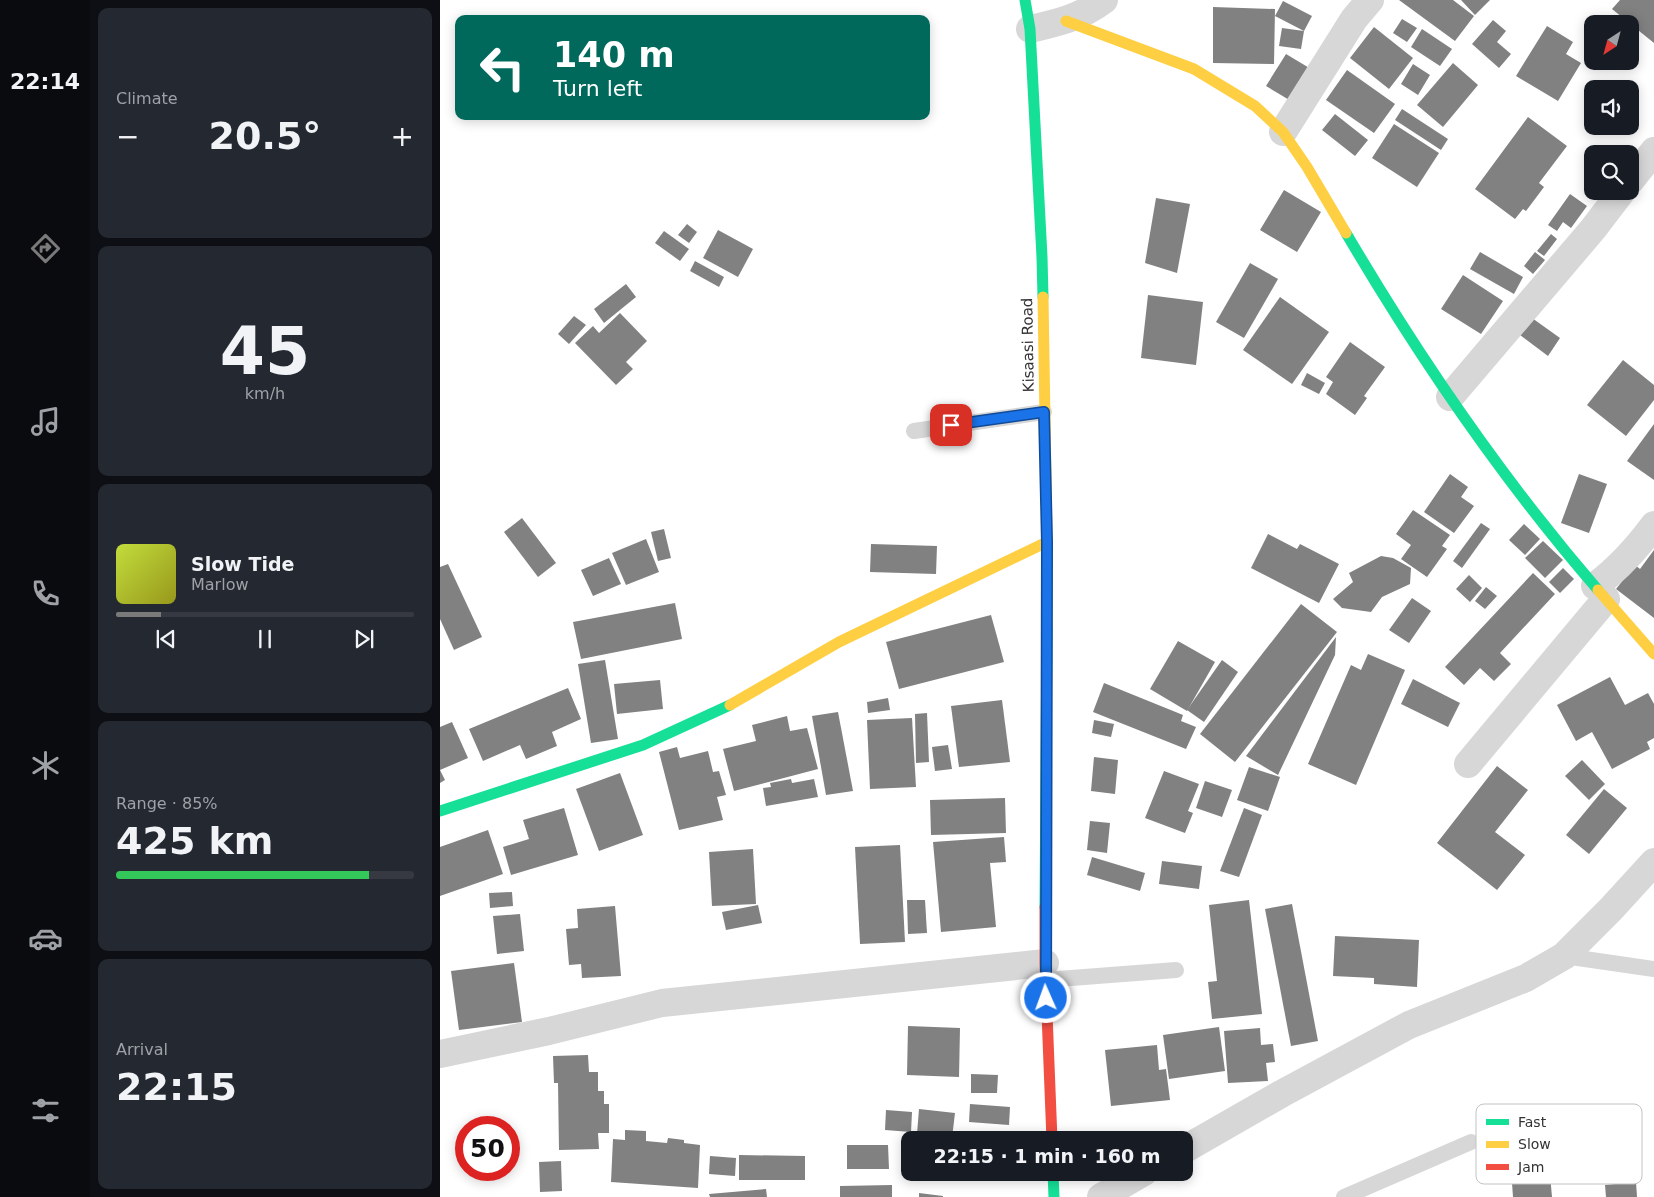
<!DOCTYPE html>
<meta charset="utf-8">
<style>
:root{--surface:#171b24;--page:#242831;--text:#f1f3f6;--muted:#9ea1a6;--line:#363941;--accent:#7a7a7a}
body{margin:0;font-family:"DejaVu Sans",sans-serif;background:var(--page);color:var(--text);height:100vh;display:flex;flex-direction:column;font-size:19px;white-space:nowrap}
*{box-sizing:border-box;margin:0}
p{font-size:16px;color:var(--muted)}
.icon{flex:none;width:28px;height:28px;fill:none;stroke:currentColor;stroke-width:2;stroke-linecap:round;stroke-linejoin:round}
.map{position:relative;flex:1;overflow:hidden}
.details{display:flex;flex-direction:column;gap:8px;padding:8px;background:#0d0f14;width:350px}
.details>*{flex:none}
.banner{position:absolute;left:15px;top:15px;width:475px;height:105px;border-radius:10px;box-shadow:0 2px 12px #0003;background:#00695c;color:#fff;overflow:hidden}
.needle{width:32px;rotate:216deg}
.fabs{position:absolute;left:1144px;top:15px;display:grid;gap:10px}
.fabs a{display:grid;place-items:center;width:55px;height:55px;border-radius:10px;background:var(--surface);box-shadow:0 2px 12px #0003;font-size:25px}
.speed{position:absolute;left:15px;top:1116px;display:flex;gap:10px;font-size:25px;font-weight:700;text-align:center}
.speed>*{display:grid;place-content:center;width:65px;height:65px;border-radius:50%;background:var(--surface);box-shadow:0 2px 12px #0003;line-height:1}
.speed .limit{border:8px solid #d22;background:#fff;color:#111}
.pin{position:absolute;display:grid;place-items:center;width:42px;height:42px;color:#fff;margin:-21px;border-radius:10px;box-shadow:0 2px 8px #0006}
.me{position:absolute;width:55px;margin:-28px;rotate:358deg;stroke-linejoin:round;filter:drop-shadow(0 0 4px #0008)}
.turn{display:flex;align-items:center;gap:18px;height:105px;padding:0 15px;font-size:22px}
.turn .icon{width:65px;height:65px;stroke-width:2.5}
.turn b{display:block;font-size:35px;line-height:42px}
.big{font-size:38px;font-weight:700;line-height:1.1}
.details .tile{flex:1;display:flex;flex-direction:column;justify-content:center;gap:8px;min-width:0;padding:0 18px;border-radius:10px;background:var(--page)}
.details .dial{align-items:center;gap:0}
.dial b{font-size:65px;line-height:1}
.song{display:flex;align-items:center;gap:15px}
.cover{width:60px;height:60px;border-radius:8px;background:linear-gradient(135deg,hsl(70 70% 55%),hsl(60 70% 35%))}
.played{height:5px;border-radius:2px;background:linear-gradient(90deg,var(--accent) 15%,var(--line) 15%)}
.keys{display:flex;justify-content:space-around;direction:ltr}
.heat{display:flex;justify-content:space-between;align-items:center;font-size:28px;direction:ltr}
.charge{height:8px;border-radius:4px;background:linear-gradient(90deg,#34c759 85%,var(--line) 0)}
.trip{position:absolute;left:461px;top:1131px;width:292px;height:50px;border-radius:10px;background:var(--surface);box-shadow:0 2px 12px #0003;font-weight:700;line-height:50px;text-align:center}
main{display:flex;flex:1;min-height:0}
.dock{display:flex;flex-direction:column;width:90px;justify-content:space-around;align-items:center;background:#090b0e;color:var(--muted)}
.dock .icon{width:35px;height:35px}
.dock .current{color:var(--accent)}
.dock b{font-size:22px;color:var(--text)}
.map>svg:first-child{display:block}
</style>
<main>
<nav class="dock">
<b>22:14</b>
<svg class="icon current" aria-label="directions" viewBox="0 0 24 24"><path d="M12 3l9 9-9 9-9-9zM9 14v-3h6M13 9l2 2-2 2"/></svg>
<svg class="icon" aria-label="music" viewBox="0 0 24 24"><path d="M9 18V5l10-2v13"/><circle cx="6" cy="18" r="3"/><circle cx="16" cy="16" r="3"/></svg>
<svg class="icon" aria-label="phone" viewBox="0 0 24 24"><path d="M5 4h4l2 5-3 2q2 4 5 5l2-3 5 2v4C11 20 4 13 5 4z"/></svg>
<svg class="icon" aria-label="climate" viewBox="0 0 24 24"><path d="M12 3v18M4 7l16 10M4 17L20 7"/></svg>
<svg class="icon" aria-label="car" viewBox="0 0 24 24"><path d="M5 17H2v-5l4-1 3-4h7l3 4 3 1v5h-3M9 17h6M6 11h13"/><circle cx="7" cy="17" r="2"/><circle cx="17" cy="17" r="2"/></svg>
<svg class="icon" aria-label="filters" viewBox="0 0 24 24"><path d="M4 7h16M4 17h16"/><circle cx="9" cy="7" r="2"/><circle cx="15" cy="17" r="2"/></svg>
</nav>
<section class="details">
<div class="tile"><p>Climate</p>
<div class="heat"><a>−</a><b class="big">20.5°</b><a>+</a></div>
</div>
<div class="tile dial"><b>45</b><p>km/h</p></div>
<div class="tile">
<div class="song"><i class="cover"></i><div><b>Slow Tide</b><p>Marlow</p></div></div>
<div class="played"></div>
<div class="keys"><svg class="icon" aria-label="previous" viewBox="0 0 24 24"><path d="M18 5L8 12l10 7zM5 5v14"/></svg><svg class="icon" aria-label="pause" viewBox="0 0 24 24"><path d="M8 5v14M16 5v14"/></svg><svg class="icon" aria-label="next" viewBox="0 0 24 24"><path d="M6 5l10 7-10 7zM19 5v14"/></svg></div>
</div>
<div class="tile"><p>Range · 85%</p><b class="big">425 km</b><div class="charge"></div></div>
<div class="tile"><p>Arrival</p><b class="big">22:15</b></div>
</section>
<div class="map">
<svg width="1214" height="1197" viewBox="0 0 1214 1197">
<rect width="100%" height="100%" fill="#fff"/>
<g fill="#818181">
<polygon points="959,0 1013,0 1034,16 1015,41"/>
<polygon points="1021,0 1050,0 1035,15"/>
<polygon points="1180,0 1214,0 1214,43 1172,9"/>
<polygon points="843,1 872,16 864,31 835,16"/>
<polygon points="773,7 835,9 834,64 773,63"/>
<polygon points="962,19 977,28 967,42 953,33"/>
<polygon points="1053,20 1066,31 1057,42 1071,54 1059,68 1032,44"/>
<polygon points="1107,26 1133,42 1126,54 1141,63 1118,101 1076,76"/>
<polygon points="934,27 973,58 949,89 910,58"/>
<polygon points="842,28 864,31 861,49 839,46"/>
<polygon points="982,29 1012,49 1000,66 971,47"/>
<polygon points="846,54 871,69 851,101 826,86"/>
<polygon points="1013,63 1038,85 1003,127 977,105"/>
<polygon points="973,64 990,75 978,95 961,84"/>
<polygon points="907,70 955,104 934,133 886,100"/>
<polygon points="962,109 1008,139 1001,150 955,120"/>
<polygon points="895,114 928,140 915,156 882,130"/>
<polygon points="1088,117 1127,146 1099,183 1104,187 1086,211 1083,209 1075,219 1035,189"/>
<polygon points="954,124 999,153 977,187 932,158"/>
<polygon points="844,190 881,212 857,252 820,230"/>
<polygon points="1130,194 1147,206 1131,228 1123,222 1117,231 1108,225"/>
<polygon points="716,198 750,204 737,273 705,263"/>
<polygon points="247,224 257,232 249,243 238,235"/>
<polygon points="278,230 313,249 298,277 263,258"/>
<polygon points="224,231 249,249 240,261 215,243"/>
<polygon points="1111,234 1117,239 1104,256 1097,251"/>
<polygon points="1040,252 1083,277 1074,294 1030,269"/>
<polygon points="1095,252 1105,260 1093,274 1084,266"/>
<polygon points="255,261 284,277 279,287 250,271"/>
<polygon points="810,263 838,279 804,338 776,322"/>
<polygon points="1023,275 1063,301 1041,334 1001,309"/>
<polygon points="186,284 196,297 164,323 154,309"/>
<polygon points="708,295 763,302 756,365 701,358"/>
<polygon points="840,297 889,332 852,384 803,350"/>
<polygon points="180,313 207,341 186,362 193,369 176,385 135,343 153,326 159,333"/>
<polygon points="134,316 146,325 129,344 118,334"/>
<polygon points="1092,318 1120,338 1108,356 1080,335"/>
<polygon points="910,342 945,367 924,396 927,398 915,415 886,394 893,382 886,377"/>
<polygon points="1183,360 1214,385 1214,400 1186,436 1147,405"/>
<polygon points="867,373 885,383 879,394 861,385"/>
<polygon points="1214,424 1214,480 1187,461"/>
<polygon points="1010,474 1028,487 1021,497 1034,506 1014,533 984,512"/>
<polygon points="1139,474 1167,484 1149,533 1121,523"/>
<polygon points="973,510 1010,535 1002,546 1007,549 987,577 961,559 971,545 956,534"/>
<polygon points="82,518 116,563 98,577 64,532"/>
<polygon points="1041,523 1050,529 1022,568 1013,561"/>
<polygon points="1084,524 1100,539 1085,555 1069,540"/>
<polygon points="224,529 231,558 218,561 211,532"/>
<polygon points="828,534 857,549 860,544 899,564 879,603 811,568"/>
<polygon points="206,539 219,572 186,585 172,553"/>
<polygon points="1103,541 1123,560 1105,578 1085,558"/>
<polygon points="431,544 497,546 496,574 430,572"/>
<polygon points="1214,550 1214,618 1176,589 1195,565 1200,569"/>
<polygon points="941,556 953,558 971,568 970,584 942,597 931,612 902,608 893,599 913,582 909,573"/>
<polygon points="169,558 181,584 153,596 141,570"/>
<polygon points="8,564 42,637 14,650 0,619 0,567"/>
<polygon points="1123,568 1134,579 1120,593 1109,582"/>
<polygon points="1093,573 1115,594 1060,653 1071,664 1054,681 1040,668 1024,685 1005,667"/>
<polygon points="1029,575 1042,588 1030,602 1016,589"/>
<polygon points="1046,587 1057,596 1045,609 1035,601"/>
<polygon points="972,598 991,611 969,643 949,630"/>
<polygon points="235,603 242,639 141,659 133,622"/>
<polygon points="861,604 897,632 795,762 760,734"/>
<polygon points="551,615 564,662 459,689 446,642"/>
<polygon points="896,637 895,655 838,775 806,756"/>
<polygon points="738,641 775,662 747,711 710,689"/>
<polygon points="928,654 965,670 916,785 868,764 911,665 921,670"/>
<polygon points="165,660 178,739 151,743 138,664"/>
<polygon points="782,660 798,672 764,722 747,710"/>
<polygon points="1170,677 1185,705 1208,693 1214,704 1214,738 1207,742 1210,749 1172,769 1152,732 1136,741 1117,705"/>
<polygon points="973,679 1020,703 1008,727 961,704"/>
<polygon points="220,680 223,709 177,714 174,684"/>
<polygon points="664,683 743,715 741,721 756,727 746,749 653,712"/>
<polygon points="128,688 141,719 112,732 117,746 86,759 80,745 43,761 29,729"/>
<polygon points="448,698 450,710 428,713 427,702"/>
<polygon points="562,700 570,762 519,767 511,706"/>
<polygon points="398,712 413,791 386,795 372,716"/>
<polygon points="487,713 489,762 476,763 475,714"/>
<polygon points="347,716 350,731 367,728 378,769 294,791 283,749 316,741 312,725"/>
<polygon points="472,718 476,787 430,789 427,720"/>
<polygon points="654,720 674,724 671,737 652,733"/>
<polygon points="12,722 28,758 0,770 5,780 0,783 0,727"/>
<polygon points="508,745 512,769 495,771 492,747"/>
<polygon points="237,747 240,758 268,751 273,772 279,771 286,795 277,797 283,820 239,830 219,752"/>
<polygon points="654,757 678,760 675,794 651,791"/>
<polygon points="1142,760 1165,784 1149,800 1125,776"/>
<polygon points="1057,766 1088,790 1055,832 1085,855 1057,890 997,843"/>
<polygon points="809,767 840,777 828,811 797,800"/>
<polygon points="724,771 759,784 748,811 753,813 745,833 705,818"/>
<polygon points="180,773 203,835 159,851 136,789"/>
<polygon points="351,779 352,783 374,779 378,797 326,806 323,788 331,787 330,783"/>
<polygon points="765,781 792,790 782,817 756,808"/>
<polygon points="1164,789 1187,808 1149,854 1126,835"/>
<polygon points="565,798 566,833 491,835 490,800"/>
<polygon points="124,808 138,855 71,875 63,847 89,839 83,820"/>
<polygon points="804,808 822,815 799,877 780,871"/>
<polygon points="650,821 670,823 667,853 647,850"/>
<polygon points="48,830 63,874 0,896 0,847"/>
<polygon points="564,837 566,862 550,863 556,927 501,932 493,842"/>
<polygon points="460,845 465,942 420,944 415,847"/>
<polygon points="313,849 316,904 272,906 269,852"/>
<polygon points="652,857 705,873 700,891 647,875"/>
<polygon points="722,861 762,866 759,889 719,884"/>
<polygon points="72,892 73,906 50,908 49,893"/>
<polygon points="467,900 485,900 487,933 468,934"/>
<polygon points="809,900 822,1014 772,1019 768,982 777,981 769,905"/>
<polygon points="852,904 878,1041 851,1046 825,909"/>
<polygon points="318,905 322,923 286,930 282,912"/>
<polygon points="175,906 181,976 142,978 141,964 129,965 126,929 138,928 137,909"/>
<polygon points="80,914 84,951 57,954 53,916"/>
<polygon points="895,936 979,940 977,987 934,984 934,978 893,976"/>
<polygon points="74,963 82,1022 19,1030 11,971"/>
<polygon points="468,1026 520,1028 519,1077 467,1075"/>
<polygon points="779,1027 785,1071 729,1079 723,1035"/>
<polygon points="820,1028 821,1045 833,1044 835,1062 826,1063 828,1081 788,1083 784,1031"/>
<polygon points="717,1045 719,1070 726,1069 730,1100 671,1106 665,1050"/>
<polygon points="148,1055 149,1072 158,1072 158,1091 164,1091 164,1104 169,1104 169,1133 158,1133 159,1149 119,1150 118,1083 114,1083 113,1056"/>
<polygon points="531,1074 558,1075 557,1093 531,1093"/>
<polygon points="530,1104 570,1107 569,1125 529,1122"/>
<polygon points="479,1109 515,1113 512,1138 477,1134"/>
<polygon points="446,1110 472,1112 471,1132 445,1130"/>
<polygon points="185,1130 206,1131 206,1141 227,1143 228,1138 244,1140 244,1143 260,1145 258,1188 171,1182 173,1139 185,1140"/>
<polygon points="407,1145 448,1145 449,1169 407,1169"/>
<polygon points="1108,1152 1112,1197 1073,1197 1070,1155"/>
<polygon points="299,1155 365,1156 365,1180 299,1180"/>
<polygon points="270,1156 296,1158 295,1176 269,1174"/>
<polygon points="121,1161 122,1191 100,1192 99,1162"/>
<polygon points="512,1172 558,1172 558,1177 512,1178"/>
<polygon points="1196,1182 1197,1197 1166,1197 1165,1185"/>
<polygon points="452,1185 452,1197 400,1197 400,1186"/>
<polygon points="326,1189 327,1197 270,1197 269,1194"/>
<polygon points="479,1193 503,1196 503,1197 479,1197"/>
</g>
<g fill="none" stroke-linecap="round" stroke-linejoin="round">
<g stroke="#d7d7d7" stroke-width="16">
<polyline points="474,431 604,412"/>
<polyline points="1124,956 1214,969"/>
<polyline points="605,980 736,970"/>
<polyline points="904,1197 1031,1142"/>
</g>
<g stroke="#d7d7d7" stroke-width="28">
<path d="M590 29C617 23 642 17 664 0"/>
<polyline points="843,132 914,19 930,0"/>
<polyline points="1190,181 1214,151"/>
<polyline points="1010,397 1153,229 1182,191"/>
<path d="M1155 586C1178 569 1197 548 1214 525"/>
<polyline points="1028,764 1166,599"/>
<polyline points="0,1054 109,1031 222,1003 605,963"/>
<polyline points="745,1149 841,1094 969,1025 1086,978 1124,956 1171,909 1214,862"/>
<polyline points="661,1197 704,1172"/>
</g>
<g stroke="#16e098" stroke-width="11">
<polyline points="585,0 590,29 602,257 603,297"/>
<path d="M906 233C980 359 1063 480 1158 590"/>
<polyline points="0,811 203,745 290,705"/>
<polyline points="605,907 607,627"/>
<polyline points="613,1172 614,1197"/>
</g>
<g stroke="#ffcf43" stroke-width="11">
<polyline points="626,21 754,69 815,106 843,132 867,167 906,233"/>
<polyline points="603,297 607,542 607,627"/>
<polyline points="1158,590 1214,654"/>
<polyline points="290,705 399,642 607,542"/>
</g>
<polyline stroke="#f24e42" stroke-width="11" points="605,907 605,963 612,1140"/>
</g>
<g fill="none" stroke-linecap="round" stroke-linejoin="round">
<defs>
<polyline id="route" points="511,425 604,412 607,542 606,998"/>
</defs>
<use href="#route" stroke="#114b97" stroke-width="12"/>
<use href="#route" stroke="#1a73e8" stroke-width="9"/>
</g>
<g text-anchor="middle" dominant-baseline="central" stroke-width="5" stroke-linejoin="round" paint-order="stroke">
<g font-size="15" fill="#333" stroke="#fff">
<text transform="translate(588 345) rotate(-91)">Kisaasi Road</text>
</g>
</g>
<rect x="1036" y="1104" width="166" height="80" rx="8" fill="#fff" stroke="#c2c2c2" stroke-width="1"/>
<rect x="1046" y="1119" width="23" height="6" fill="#16e098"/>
<rect x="1046" y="1141" width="23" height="7" fill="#ffcf43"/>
<rect x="1046" y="1164" width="23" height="6" fill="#f24e42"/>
<g font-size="14" fill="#333">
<text x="1078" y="1127">Fast</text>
<text x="1078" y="1149">Slow</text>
<text x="1078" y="1172">Jam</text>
</g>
</svg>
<div class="fabs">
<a><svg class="needle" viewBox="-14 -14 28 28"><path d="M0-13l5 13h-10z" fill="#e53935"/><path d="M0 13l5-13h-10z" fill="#9ea1a6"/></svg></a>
<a><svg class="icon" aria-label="sound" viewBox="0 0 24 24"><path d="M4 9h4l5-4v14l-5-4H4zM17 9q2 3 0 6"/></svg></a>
<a><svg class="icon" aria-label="search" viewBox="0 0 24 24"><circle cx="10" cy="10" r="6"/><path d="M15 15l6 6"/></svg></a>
</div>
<div class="speed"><div class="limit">50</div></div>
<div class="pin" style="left:511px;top:425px;background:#d93025"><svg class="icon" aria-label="arrive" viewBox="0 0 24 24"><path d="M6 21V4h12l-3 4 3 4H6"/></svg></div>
<svg class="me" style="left:606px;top:998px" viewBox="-20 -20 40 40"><circle r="17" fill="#1a73e8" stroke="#fff" stroke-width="3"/><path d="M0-11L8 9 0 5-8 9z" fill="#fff"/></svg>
<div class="trip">22:15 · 1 min · 160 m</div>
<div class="banner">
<div class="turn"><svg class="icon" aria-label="left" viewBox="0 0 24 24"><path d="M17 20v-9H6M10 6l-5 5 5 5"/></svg><div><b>140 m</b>Turn left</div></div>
</div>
</div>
</main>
